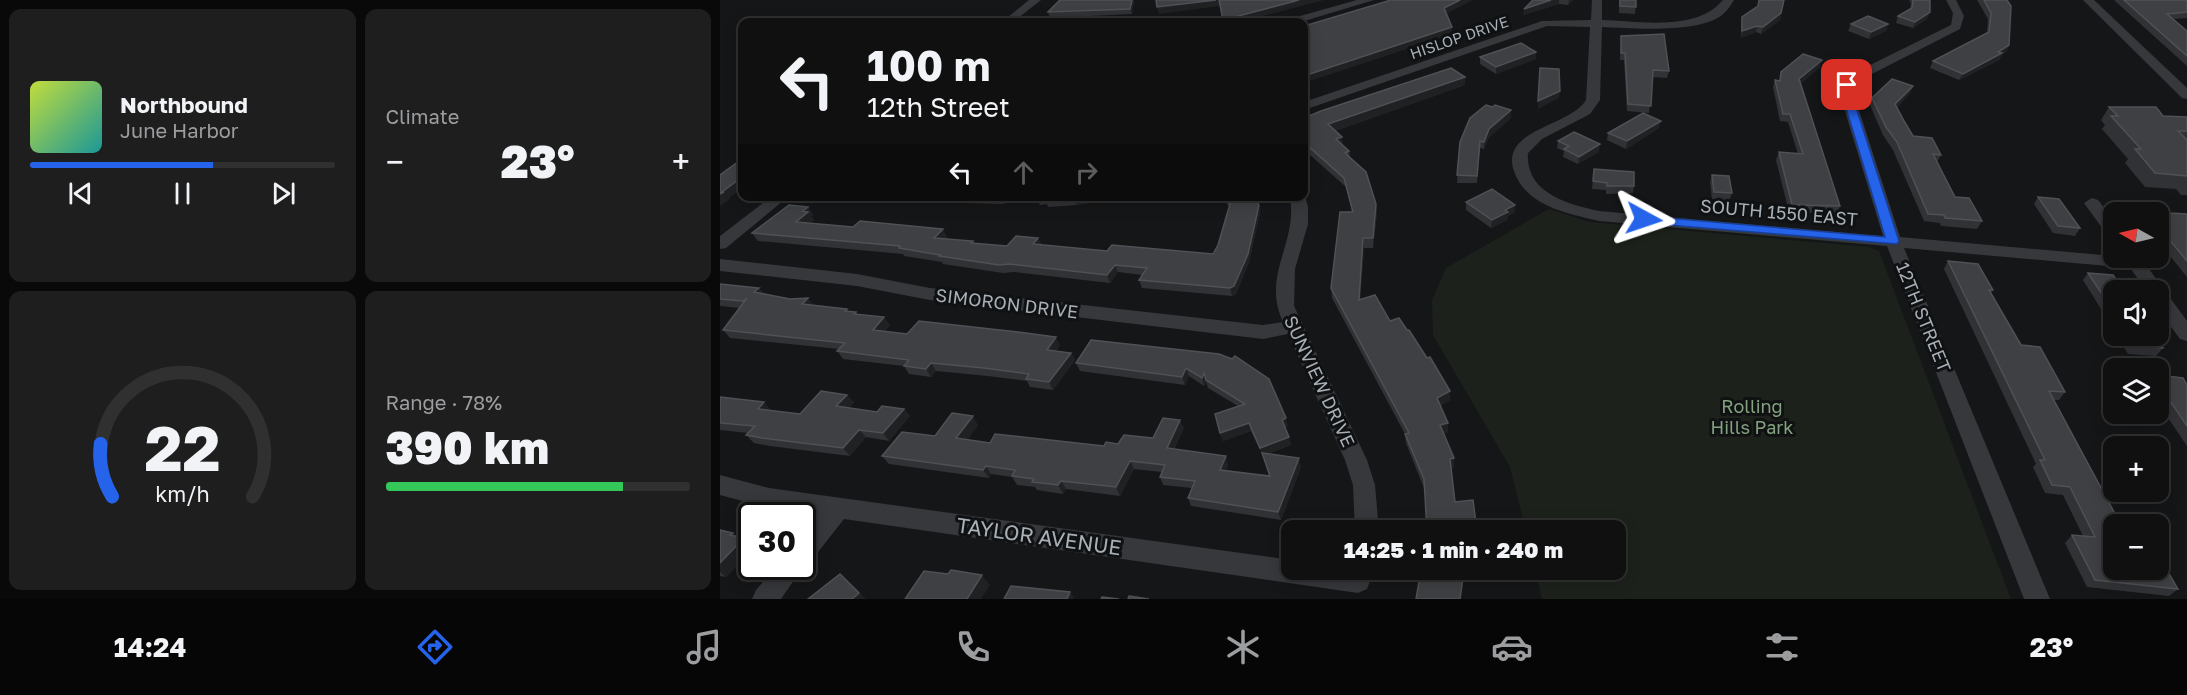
<!DOCTYPE html>
<meta charset="utf-8">
<style>
:root{--surface:#101011;--page:#1e1e1f;--text:#f1f3f6;--muted:#9c9d9f;--line:#303031;--accent:#2563eb}
body{margin:0;font-family:"Golos Text",sans-serif;background:var(--page);color:var(--text);height:100vh;display:flex;flex-direction:column;font-size:22px;white-space:nowrap}
*{box-sizing:border-box;margin:0}
p{font-size:20px;color:var(--muted)}
.icon{flex:none;width:33px;height:33px;fill:none;stroke:currentColor;stroke-width:2;stroke-linecap:round;stroke-linejoin:round}
.map{position:relative;flex:1;overflow:hidden}
.sheet{display:flex;flex-direction:column;gap:9px;padding:9px;background:#090909;width:720px}
.sheet>*{flex:none}
.guide{position:absolute;left:18px;top:18px;width:570px;height:183px;border-radius:12px;box-shadow:0 3px 15px #0003,0 0 0 2px var(--line);background:#101011;color:var(--text);overflow:hidden}
.needle{width:39px;rotate:278deg}
.controls{position:absolute;left:1383px;top:202px;display:grid;gap:12px}
.controls a{display:grid;place-items:center;width:66px;height:66px;border-radius:12px;background:var(--surface);box-shadow:0 3px 15px #0003,0 0 0 2px var(--line);font-size:30px}
.speed{position:absolute;left:18px;top:502px;display:flex;gap:12px;font-size:30px;font-weight:700;text-align:center}
.speed>*{display:grid;place-content:center;width:78px;height:78px;border-radius:50%;background:var(--surface);box-shadow:0 3px 15px #0003,0 0 0 2px var(--line);line-height:1}
.speed .limit{border:3px solid #111;border-radius:9px;background:#fff;color:#111}
.pin{position:absolute;display:grid;place-items:center;width:51px;height:51px;color:#fff;margin:-26px;border-radius:12px;box-shadow:0 3px 9px #0006}
.me{position:absolute;width:66px;margin:-33px;rotate:95deg;stroke-linejoin:round;filter:drop-shadow(0 0 4px #0008)}
.turn{display:flex;align-items:center;gap:21px;height:126px;padding:0 30px;font-size:27px}
.turn .icon{width:78px;height:78px;stroke-width:2.5}
.turn b{display:block;font-size:42px;line-height:51px}
.lanes{display:flex;align-items:center;height:57px;padding:0 30px;background:#0003;justify-content:center;gap:30px;direction:ltr}
.lanes .off{opacity:.35}
.big{font-size:45px;font-weight:800;line-height:1.1}
.sheet .tile{flex:1;display:flex;flex-direction:column;justify-content:center;gap:9px;min-width:0;padding:0 21px;border-radius:12px;background:var(--page)}
.sheet .dial{align-items:center;gap:0}
.dial svg{height:156px;overflow:visible;fill:none;stroke:var(--line);stroke-width:7;stroke-linecap:round;text-anchor:middle}
.dial text{fill:var(--text);stroke:none}
.song{display:flex;align-items:center;gap:18px}
.cover{width:72px;height:72px;border-radius:9px;background:linear-gradient(135deg,hsl(70 70% 55%),hsl(180 70% 35%))}
.played{height:6px;border-radius:3px;background:linear-gradient(90deg,var(--accent) 60%,var(--line) 60%)}
.keys{display:flex;justify-content:space-around;direction:ltr}
.heat{display:flex;justify-content:space-between;align-items:center;font-size:33px;direction:ltr}
.charge{height:9px;border-radius:4px;background:linear-gradient(90deg,#34c759 78%,var(--line) 0)}
.sheet .tiles{flex:1;display:grid;gap:9px;grid-template-columns:repeat(2,1fr)}
.trip{position:absolute;left:561px;top:520px;width:345px;height:60px;border-radius:12px;background:var(--surface);box-shadow:0 3px 15px #0003,0 0 0 2px var(--line);font-weight:800;line-height:60px;text-align:center}
.tab-bar{display:flex;height:96px;justify-content:space-around;align-items:center;background:#060607;color:var(--muted)}
.tab-bar .icon{width:42px;height:42px}
.tab-bar .active{color:var(--accent)}
.tab-bar b{font-size:27px;color:var(--text)}
main{display:flex;flex:1;min-height:0}
.map>svg:first-child{display:block}
</style>
<main>
<section class="sheet">
<div class="tiles">
<div class="tile">
<div class="song"><i class="cover"></i><div><b>Northbound</b><p>June Harbor</p></div></div>
<div class="played"></div>
<div class="keys"><svg class="icon" aria-label="previous" viewBox="0 0 24 24"><path d="M18 5L8 12l10 7zM5 5v14"/></svg><svg class="icon" aria-label="pause" viewBox="0 0 24 24"><path d="M8 5v14M16 5v14"/></svg><svg class="icon" aria-label="next" viewBox="0 0 24 24"><path d="M6 5l10 7-10 7zM19 5v14"/></svg></div>
</div>
<div class="tile"><p>Climate</p>
<div class="heat"><a>−</a><b class="big">23°</b><a>+</a></div>
</div>
<div class="tile dial"><svg viewBox="0 0 100 80">
<path d="M14 69A42 42 0 1 1 86 69"/>
<path d="M14 69A42 42 0 0 1 8 42" stroke="#2563eb"/>
<text x="50" y="56" font-size="32" font-weight="700">22</text>
<text x="50" y="72" font-size="11">km/h</text>
</svg></div>
<div class="tile"><p>Range · 78%</p><b class="big">390 km</b><div class="charge"></div></div>
</div>
</section>
<div class="map">
<svg width="1467" height="599" viewBox="0 0 1467 599">
<rect width="100%" height="100%" fill="#151617"/>
<polygon fill="#1c221b" points="829,209 869,222 1149,247 1159,251 1291,599 822,599 815,570 896,570 896,531 806,531 790,467 713,335 712,300 726,268"/>
<g fill="none" stroke-linecap="round" stroke-linejoin="round">
<g fill="#36383c" fill-rule="evenodd">
<polygon points="309,0 321,0 293,22 282,22"/>
<polygon points="637,0 654,0 581,22 564,22 566,20"/>
<path d="M872 0H882V20C920 21 976 32 1003 0H1014C1011 5 1007 11 1002 15 978 34 912 28 882 27L880 100 870 114 822 139 808 153C805 193 848 204 879 211L1163 236 1121 98V85L1138 71 1231 25 1233 13 1226 0H1236L1244 16 1240 29 1146 77 1134 86 1135 98 1180 237 1394 256V258H1421L1467 321V341L1460 339 1438 309V291H1427L1410 268 1184 248 1330 599H1304L1167 246 879 221C851 214 814 208 798 180 770 129 848 129 866 100L870 27 827 26 584 110V102L822 21 871 20Z"/>
<polygon points="1363,0 1374,0 1467,88 1467,99 1462,98"/>
<path d="M584 193 588 207V224L575 269 574 306 647 460 655 485 659 531H635L633 485 625 460 568 334 543 339 210 300 137 286 0 271V259L137 274 210 288 543 325 563 322C541 274 578 245 570 196H584Z"/>
<polygon points="52,196 69,196 6,248 0,249 0,236"/>
<polygon points="1372,198 1378,200 1394,220 1394,237 1388,236 1364,203"/>
<polygon points="0,475 49,488 572,560 572,570 640,570 647,573 650,581 647,589 638,593 124,519 91,561 82,564 82,534 98,515 49,508 0,495"/>
<polygon points="82,565 83,567 61,599 32,599 36,590 56,567"/>
</g>
</g>
<g fill="#313235">
<polygon points="414,0 412,14 330,18 328,12"/>
<polygon points="813,0 853,0 848,5 839,4 803,15"/>
<polygon points="899,0 916,0 915,14 899,13"/>
<polygon points="1189,0 1210,0 1207,19 1193,28 1176,23 1178,16 1190,9 1191,3"/>
<polygon points="1257,0 1287,0 1289,45 1286,52 1282,54 1279,60 1239,80 1210,68 1213,61 1267,33 1268,19"/>
<polygon points="1394,0 1467,0 1467,18 1453,19 1467,31 1467,66"/>
<polygon points="1061,13 1060,20 1041,34 1036,32 1021,38 1021,23 1022,17"/>
<polygon points="1131,24 1168,24 1166,31 1149,39 1128,31"/>
<polygon points="901,36 949,71 947,78 932,77 929,113 907,111 904,60 900,60"/>
<polygon points="760,57 816,59 776,74 760,64"/>
<polygon points="1100,67 1081,83 1120,206 1117,214 1069,212 1056,160 1059,152 1078,154 1068,122 1060,121 1053,87 1055,80 1059,81 1061,72"/>
<polygon points="745,77 745,85 615,131 623,146 629,151 630,157 656,204 657,213 653,248 644,248 640,299 670,321 730,400 720,406 728,423 728,432 724,434 734,467 731,468 735,502 757,531 704,488 686,443 685,434 612,298 611,288 632,212 626,187 589,154 587,144 584,146 584,118"/>
<polygon points="1193,86 1190,93 1177,107 1193,136 1221,155 1217,162 1235,197 1262,221 1257,229 1221,226 1220,223 1204,221 1173,150 1163,135 1150,105 1152,98"/>
<polygon points="1389,107 1443,116 1467,117 1467,195 1461,195 1456,189 1425,187 1405,163 1408,159 1382,129 1385,125 1381,120"/>
<polygon points="791,118 769,137 764,149 760,148 757,183 737,183 740,142"/>
<polygon points="939,128 906,149 887,140 888,133"/>
<polygon points="838,141 879,152 858,164 843,157 844,151 837,148"/>
<polygon points="874,169 914,186 913,193 886,194 886,190 872,189"/>
<polygon points="992,175 1012,193 1009,201 992,199 990,182"/>
<polygon points="165,196 191,196 189,198"/>
<polygon points="196,196 391,196 391,199 357,205 328,207 327,204 320,205 319,203 286,202 284,204 245,203 244,201"/>
<polygon points="501,196 534,196 539,205 540,213 529,262 516,294 512,296 422,288 419,280 422,275 398,272 390,283 294,272 283,273 223,264 222,262 184,256 183,254 38,241 32,233 88,207 93,215 91,216 94,220 89,223 227,237 226,239 253,241 254,243 287,246 318,238 322,245 387,251 493,254 498,245 509,207"/>
<polygon points="1318,197 1360,228 1355,236 1333,233 1314,204"/>
<polygon points="746,202 795,205 795,212 788,216 787,220 771,228 746,210"/>
<polygon points="1421,204 1450,213 1467,214 1467,277 1438,241 1438,213 1417,213 1416,212"/>
<polygon points="1228,261 1273,290 1271,293 1301,345 1345,392 1339,400 1334,400 1394,525 1458,589 1449,596 1367,587 1345,543 1352,535 1363,536 1343,495 1325,493 1313,467 1316,464 1224,269"/>
<polygon points="1368,273 1394,291 1394,330 1363,280"/>
<polygon points="0,284 39,288 44,294 94,305 127,309 128,311 136,312 137,314 170,325 164,331 187,334 340,345 336,351 351,353 355,360 333,390 310,387 307,381 268,376 216,371 211,377 189,374 184,366 123,359 117,351 119,349 10,338 3,330 20,308 0,306"/>
<polygon points="1397,336 1435,336 1443,348 1436,356 1408,354"/>
<polygon points="499,354 568,426 565,427 571,445 547,454 581,467 561,520 471,506 468,498 472,488 443,485 440,477 442,472 414,469 400,496 346,489 343,494 317,490 315,487 297,485 292,477 271,474 269,478 169,464 162,456 215,436 258,425 247,440 270,443 384,446 433,438 464,428 454,449 508,464 506,470 549,476 543,456 531,431 503,441 500,433 518,406 488,388 486,382 484,386 469,376 465,385 360,371 356,363"/>
<polygon points="1404,362 1434,369 1398,369"/>
<polygon points="1438,375 1467,385 1467,446 1438,403"/>
<polygon points="0,397 51,410 80,414 134,402 129,408 157,412 184,409 190,416 169,441 146,437 130,456 50,446 34,443 26,435 28,433 0,430"/>
<polygon points="0,530 18,537 24,538 32,545 32,550 6,577 0,576"/>
</g>
<g fill="#202123">
<polygon points="412,0 414,0 412,14 410,9"/>
<polygon points="499,0 500,6 439,14 437,7"/>
<polygon points="579,0 604,0 520,22 504,22 503,20"/>
<polygon points="740,0 753,0 724,15 724,8"/>
<polygon points="831,0 839,0 839,4 803,15 804,9"/>
<polygon points="849,0 853,0 848,5"/>
<polygon points="1210,12 1207,19 1193,28 1195,22"/>
<polygon points="1061,13 1060,20 1041,34 1043,27"/>
<polygon points="1168,24 1166,31 1149,39 1151,32"/>
<polygon points="1037,26 1036,32 1021,38 1022,31"/>
<polygon points="732,27 732,34 584,83 584,76"/>
<polygon points="1289,45 1286,52 1282,54 1279,60 1239,80 1243,74"/>
<polygon points="816,52 816,59 776,74 776,67"/>
<polygon points="1102,60 1100,67 1077,86 1079,79"/>
<polygon points="745,77 745,85 609,133 608,124"/>
<polygon points="1193,86 1190,93 1172,111 1175,104"/>
<polygon points="840,91 839,98 818,109 818,101"/>
<polygon points="791,110 791,118 769,137 764,149 764,142 769,129"/>
<polygon points="941,121 939,128 906,149 907,141"/>
<polygon points="584,136 585,136 587,144 584,146"/>
<polygon points="622,137 623,145 616,139"/>
<polygon points="880,144 879,152 858,164 859,157"/>
<polygon points="22,177 22,189 9,198 10,199 0,206 0,194 2,192"/>
<polygon points="280,196 283,196 286,202 284,204"/>
<polygon points="358,196 391,196 391,199 357,205 354,197"/>
<polygon points="656,204 657,213 653,248 653,238"/>
<polygon points="539,205 540,213 529,262 516,294 512,296 510,288"/>
<polygon points="795,205 795,212 788,216 787,220 771,228 772,220 785,210"/>
<polygon points="88,207 93,215 91,216 94,220 81,230 76,222 83,211"/>
<polygon points="223,229 227,237 219,245 214,238"/>
<polygon points="318,238 322,246 313,244"/>
<polygon points="643,238 644,248 640,309 639,300"/>
<polygon points="395,265 398,272 390,283 387,275"/>
<polygon points="39,288 45,296 34,292"/>
<polygon points="88,298 94,306 82,304"/>
<polygon points="164,317 170,325 158,337 153,330"/>
<polygon points="336,337 340,345 331,358 327,350"/>
<polygon points="351,353 355,360 333,390 329,382"/>
<polygon points="211,363 216,371 211,377 206,369"/>
<polygon points="466,368 469,376 465,385 462,377"/>
<polygon points="484,373 486,381 484,386 482,378"/>
<polygon points="730,391 730,400 717,408 717,398"/>
<polygon points="127,395 134,402 123,414 116,406"/>
<polygon points="44,402 51,410 38,409"/>
<polygon points="184,409 190,416 169,441 163,433"/>
<polygon points="253,416 258,425 242,447 236,438"/>
<polygon points="566,418 568,426 564,428 562,420"/>
<polygon points="460,420 464,428 450,456 447,448"/>
<polygon points="529,423 531,431 503,441 500,433"/>
<polygon points="728,423 728,432 721,435 720,425"/>
<polygon points="139,430 146,437 130,456 123,448"/>
<polygon points="569,437 571,445 542,456 540,448"/>
<polygon points="506,456 508,464 503,478 500,470"/>
<polygon points="579,458 581,467 561,520 558,512"/>
<polygon points="734,458 734,467 730,469 730,459"/>
<polygon points="410,461 414,469 400,496 396,487"/>
<polygon points="266,466 271,474 269,478 263,470"/>
<polygon points="341,481 346,489 343,494 338,485"/>
<polygon points="13,533 22,540 24,538 32,545 32,550 6,577 0,572 0,563 10,535"/>
<polygon points="744,570 745,570 741,599 740,599"/>
<polygon points="120,574 146,599 132,599"/>
<polygon points="262,575 270,585 261,599 247,599"/>
<polygon points="350,592 355,599 347,599"/>
</g>
<g fill="#3e4043" stroke="#4e5155" stroke-width="1.5">
<polygon points="340,0 412,0 410,9 328,12"/>
<polygon points="436,0 496,0 437,7"/>
<polygon points="499,0 579,0 503,20"/>
<polygon points="668,0 740,0 724,8 732,27 584,76 584,26 668,1"/>
<polygon points="813,0 831,0 804,9"/>
<polygon points="900,0 916,0 916,7 900,6"/>
<polygon points="1039,0 1064,0 1061,13 1043,27 1037,26 1022,31 1022,17 1038,6"/>
<polygon points="1193,0 1210,0 1210,12 1195,22 1178,16 1192,8"/>
<polygon points="1264,0 1287,0 1291,6 1289,45 1278,52 1282,53 1243,74 1213,61 1269,32 1271,13"/>
<polygon points="1404,0 1467,0 1467,12 1447,14 1467,31 1467,56"/>
<polygon points="1148,16 1168,24 1151,32 1131,24"/>
<polygon points="944,34 949,71 933,70 931,106 908,104 905,53 901,53 901,36"/>
<polygon points="801,43 816,52 776,67 760,57"/>
<polygon points="1083,54 1102,60 1079,79 1120,206 1072,205 1059,152 1083,154 1070,114 1063,114 1055,80 1060,81 1061,72"/>
<polygon points="731,68 745,77 608,124 622,137 616,139 629,151 625,153 646,172 656,204 653,238 643,238 639,300 655,295 670,321 679,318 687,330 689,330 707,358 710,357 730,391 717,398 728,423 720,425 734,458 730,459 735,502 753,500 757,531 707,531 704,479 685,434 689,433 611,288 620,212 633,212 624,178 587,145 585,136 584,136 584,118 601,111"/>
<polygon points="820,68 839,69 840,91 818,101"/>
<polygon points="1172,79 1193,86 1175,104 1184,121 1193,136 1212,138 1221,155 1213,154 1235,197 1249,198 1262,221 1225,218 1224,215 1208,214 1177,142 1166,127 1152,98"/>
<polygon points="766,105 772,107 775,105 791,110 769,129 764,142 760,141 757,176 737,175 740,142 750,118"/>
<polygon points="1389,107 1436,107 1443,116 1467,117 1467,131 1458,131 1467,140 1467,176 1435,173 1415,149 1421,149 1391,116 1398,116"/>
<polygon points="923,113 941,121 907,141 888,133"/>
<polygon points="854,132 880,144 859,157 844,149 849,146 838,141"/>
<polygon points="22,159 22,177 2,192 4,192 0,194 0,175"/>
<polygon points="874,169 914,172 914,186 887,186 887,183 873,181"/>
<polygon points="992,175 1009,176 1012,193 994,192"/>
<polygon points="772,189 795,205 785,210 788,212 772,220 746,202"/>
<polygon points="326,196 358,196 325,199"/>
<polygon points="505,196 534,196 539,205 528,254 514,286 510,288 419,280 427,268 395,265 387,275 290,264 279,265 219,256 220,255 179,248 180,246 32,233 69,205 88,207 83,211 88,212 76,222 133,227 140,221 223,229 214,238 253,241 251,243 287,246 296,236 318,238 313,244 387,251 392,245 493,254 498,245 510,204"/>
<polygon points="1318,197 1339,199 1360,228 1338,226"/>
<polygon points="1421,204 1444,206 1450,213 1467,214 1467,261 1438,226 1438,213 1428,213"/>
<polygon points="1228,261 1258,264 1273,290 1269,290 1301,345 1320,347 1345,392 1329,391 1401,525 1394,525 1394,570 1438,570 1438,555 1458,589 1375,580 1352,535 1375,537 1350,487 1332,485 1320,460 1325,460"/>
<polygon points="1368,273 1393,275 1404,291 1394,291 1394,312"/>
<polygon points="0,284 39,288 34,292 70,299 88,298 82,304 127,309 125,311 136,312 134,314 164,317 153,330 187,334 199,321 306,333 336,337 327,350 351,353 329,382 306,379 309,374 264,368 211,363 206,369 184,366 189,360 117,351 125,343 3,330 27,298 23,301 0,299"/>
<polygon points="1409,336 1435,336 1443,348 1415,346"/>
<polygon points="371,340 499,354 512,359 515,356 549,379 566,418 562,420 569,437 540,448 529,423 500,433 495,414 525,404 486,380 484,373 482,378 466,368 462,377 356,363"/>
<polygon points="1404,362 1432,366 1434,369 1408,369"/>
<polygon points="1438,375 1463,378 1467,385 1467,426 1442,389 1438,389"/>
<polygon points="101,391 127,395 116,406 157,412 162,406 184,409 163,433 139,430 123,448 42,438 26,435 35,426 0,423 0,397 44,402 38,409 80,414"/>
<polygon points="232,413 253,416 236,438 270,443 275,434 384,446 386,442 398,444 404,435 433,438 443,418 460,420 447,448 506,456 500,470 550,476 542,453 579,458 558,512 468,498 475,481 440,477 445,465 410,461 396,487 341,481 338,485 312,482 314,479 292,476 295,470 266,466 263,470 162,456 182,432 215,436"/>
<polygon points="0,530 13,533 10,535 24,538 0,563"/>
<polygon points="231,570 262,575 247,599 185,599 204,571 228,574"/>
<polygon points="701,570 744,570 740,599 696,599"/>
<polygon points="120,574 139,593 132,599 88,599"/>
<polygon points="291,586 350,592 347,599 284,599"/>
<polygon points="409,596 429,599 408,599"/>
<polygon points="382,597 399,599 381,599"/>
</g>
<polygon fill="#2563eb" stroke="#184099" stroke-width="1.5" points="1127,82 1132,85 1133,98 1179,241 1177,244 924,223 918,219 924,216 1165,237 1123,98 1122,85"/>
<g text-anchor="middle" dominant-baseline="central" stroke-width="6" stroke-linejoin="round" paint-order="stroke">
<g font-size="15" fill="#a7afb7" stroke="#101112">
<text transform="translate(739 37) rotate(-19)">HISLOP DRIVE</text>
</g>
<g font-size="18" fill="#a7afb7" stroke="#101112">
<text transform="translate(1059 212) rotate(5)">SOUTH 1550 EAST</text>
<text transform="translate(287 303) rotate(7)">SIMORON DRIVE</text>
<text transform="translate(1204 317) rotate(68)">12TH STREET</text>
<text transform="translate(600 381) rotate(65)">SUNVIEW DRIVE</text>
</g>
<g font-size="18" fill="#83a27f" stroke="#101112">
<text x="1032" y="406">Rolling<tspan x="1032" dy="21">Hills Park</tspan></text>
</g>
<g font-size="21" fill="#a7afb7" stroke="#101112">
<text transform="translate(319 536) rotate(8)">TAYLOR AVENUE</text>
</g>
</g>
</svg>
<div class="controls">
<a><svg class="needle" viewBox="-14 -14 28 28"><path d="M0-13l5 13h-10z" fill="#e53935"/><path d="M0 13l5-13h-10z" fill="#9c9d9f"/></svg></a>
<a><svg class="icon" aria-label="sound" viewBox="0 0 24 24"><path d="M4 9h4l5-4v14l-5-4H4zM17 9q2 3 0 6"/></svg></a>
<a><svg class="icon" aria-label="layers" viewBox="0 0 24 24"><path d="M12 4l9 5-9 5-9-5zM3 14l9 5 9-5"/></svg></a>
<a>+</a>
<a>−</a>
</div>
<div class="speed"><div class="limit">30</div></div>
<div class="pin" style="left:1127px;top:85px;background:#d93025"><svg class="icon" aria-label="arrive" viewBox="0 0 24 24"><path d="M6 21V4h12l-3 4 3 4H6"/></svg></div>
<svg class="me" style="left:924px;top:219px" viewBox="-20 -20 40 40"><path d="M0-17L14 15 0 8-14 15z" fill="#2563eb" stroke="#fff" stroke-width="4"/></svg>
<div class="trip">14:25 · 1 min · 240 m</div>
<div class="guide">
<div class="turn"><svg class="icon" aria-label="left" viewBox="0 0 24 24"><path d="M17 20v-9H6M10 6l-5 5 5 5"/></svg><div><b>100 m</b>12th Street</div></div>
<div class="lanes"><svg class="icon" aria-label="left" viewBox="0 0 24 24"><path d="M17 20v-9H6M10 6l-5 5 5 5"/></svg><svg class="icon off" aria-label="ahead" viewBox="0 0 24 24"><path d="M12 20V5M6 11l6-6 6 6"/></svg><svg class="icon off" aria-label="right" viewBox="0 0 24 24"><path d="M7 20v-9h11M14 6l5 5-5 5"/></svg></div>
</div>
</div>
</main>
<nav class="tab-bar">
<b>14:24</b>
<svg class="icon active" aria-label="directions" viewBox="0 0 24 24"><path d="M12 3l9 9-9 9-9-9zM9 14v-3h6M13 9l2 2-2 2"/></svg>
<svg class="icon" aria-label="music" viewBox="0 0 24 24"><path d="M9 18V5l10-2v13"/><circle cx="6" cy="18" r="3"/><circle cx="16" cy="16" r="3"/></svg>
<svg class="icon" aria-label="phone" viewBox="0 0 24 24"><path d="M5 4h4l2 5-3 2q2 4 5 5l2-3 5 2v4C11 20 4 13 5 4z"/></svg>
<svg class="icon" aria-label="climate" viewBox="0 0 24 24"><path d="M12 3v18M4 7l16 10M4 17L20 7"/></svg>
<svg class="icon" aria-label="car" viewBox="0 0 24 24"><path d="M5 17H2v-5l4-1 3-4h7l3 4 3 1v5h-3M9 17h6M6 11h13"/><circle cx="7" cy="17" r="2"/><circle cx="17" cy="17" r="2"/></svg>
<svg class="icon" aria-label="filters" viewBox="0 0 24 24"><path d="M4 7h16M4 17h16"/><circle cx="9" cy="7" r="2"/><circle cx="15" cy="17" r="2"/></svg>
<b>23°</b>
</nav>
